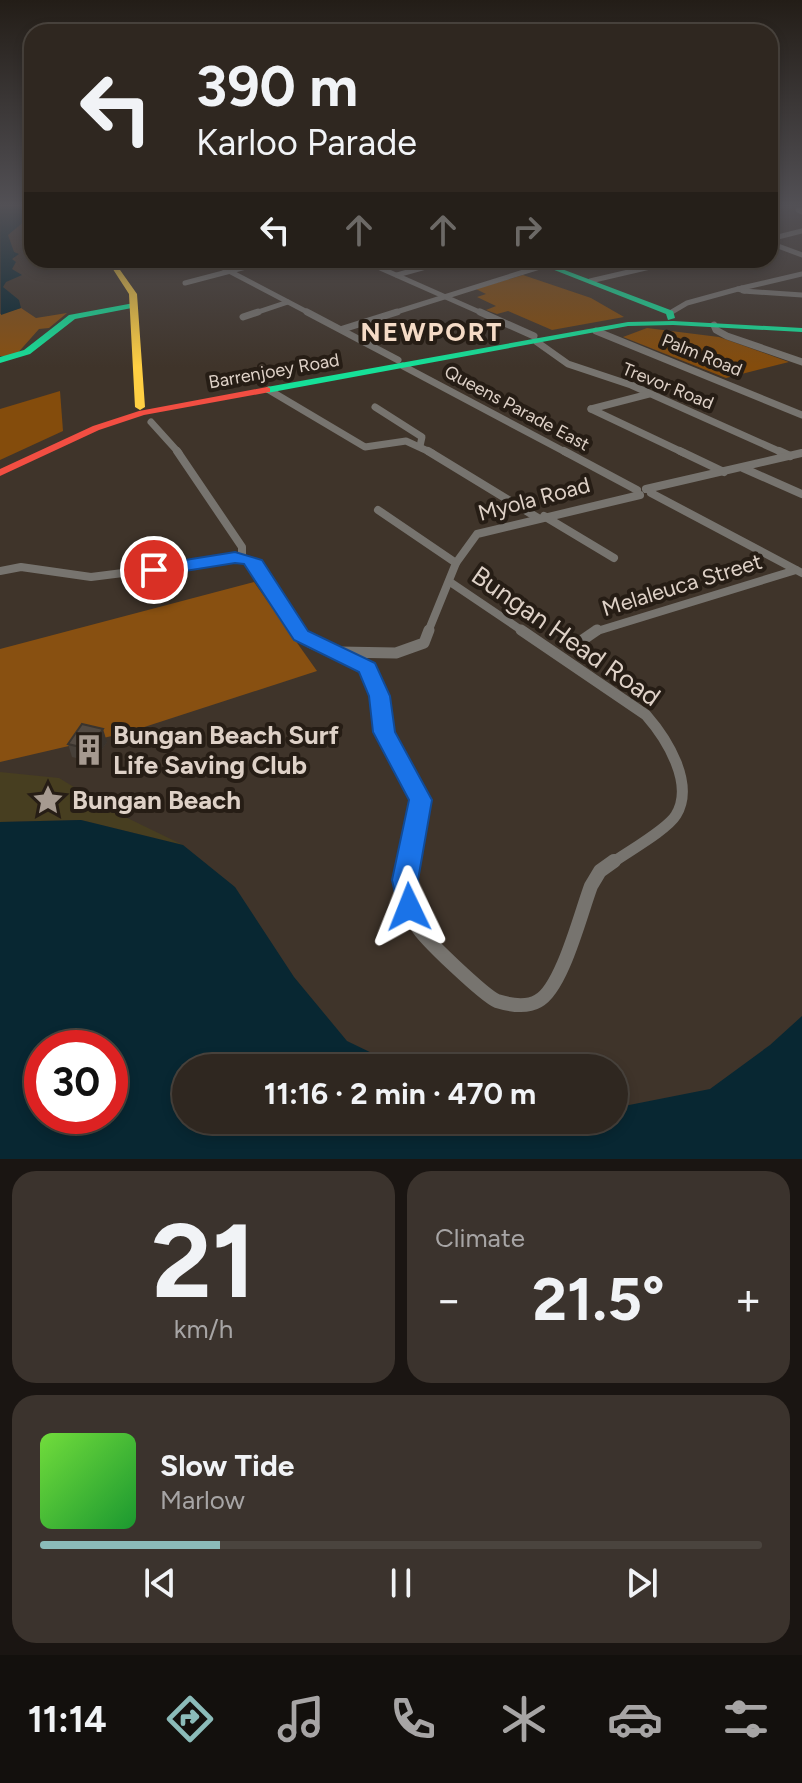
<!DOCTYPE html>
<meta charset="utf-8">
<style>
:root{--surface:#2f2720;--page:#3b332d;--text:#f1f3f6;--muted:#a7a5a5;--line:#4a443e;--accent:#8bbbb9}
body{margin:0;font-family:Figtree,sans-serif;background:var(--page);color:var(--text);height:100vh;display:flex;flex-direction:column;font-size:30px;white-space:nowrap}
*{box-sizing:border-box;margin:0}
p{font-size:26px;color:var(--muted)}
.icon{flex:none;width:44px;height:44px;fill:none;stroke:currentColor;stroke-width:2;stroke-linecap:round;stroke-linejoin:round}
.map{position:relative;height:1159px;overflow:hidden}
.panel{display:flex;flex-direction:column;gap:12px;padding:12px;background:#1a1512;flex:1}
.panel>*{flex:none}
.hud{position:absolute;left:24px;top:24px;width:754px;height:244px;border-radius:24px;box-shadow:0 4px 12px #0003,0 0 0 2px var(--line);background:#2f2720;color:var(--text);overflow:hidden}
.speed{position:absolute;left:24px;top:1030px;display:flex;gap:16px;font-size:40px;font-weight:700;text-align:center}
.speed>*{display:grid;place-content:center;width:104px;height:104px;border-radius:50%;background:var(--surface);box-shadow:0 4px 12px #0003,0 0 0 2px var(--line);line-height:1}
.speed .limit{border:12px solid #d22;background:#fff;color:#111}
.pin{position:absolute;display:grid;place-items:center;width:68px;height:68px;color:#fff;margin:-34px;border:4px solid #fff;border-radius:50%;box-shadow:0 2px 8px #0007}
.me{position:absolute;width:88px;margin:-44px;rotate:358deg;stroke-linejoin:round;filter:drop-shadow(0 0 6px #0008)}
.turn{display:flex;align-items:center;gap:28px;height:168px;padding:0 40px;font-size:36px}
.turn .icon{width:104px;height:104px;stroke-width:2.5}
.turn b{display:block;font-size:56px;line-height:68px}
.lanes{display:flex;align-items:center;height:76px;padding:0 40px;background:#0003;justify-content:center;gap:40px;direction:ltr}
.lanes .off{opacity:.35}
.big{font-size:60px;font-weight:700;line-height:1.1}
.panel .card{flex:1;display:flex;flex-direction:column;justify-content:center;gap:12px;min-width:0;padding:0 28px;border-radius:24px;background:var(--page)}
.panel .dial{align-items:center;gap:0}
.dial b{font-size:104px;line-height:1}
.song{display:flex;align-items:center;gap:24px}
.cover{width:96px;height:96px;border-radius:12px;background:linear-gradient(135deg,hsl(100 70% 55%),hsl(130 70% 35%))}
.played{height:8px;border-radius:4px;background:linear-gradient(90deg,var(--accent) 25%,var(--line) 25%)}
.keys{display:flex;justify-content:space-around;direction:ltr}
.heat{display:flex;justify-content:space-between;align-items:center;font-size:44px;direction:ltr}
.panel .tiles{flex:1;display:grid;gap:12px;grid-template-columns:1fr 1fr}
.card:last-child{grid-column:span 2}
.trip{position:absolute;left:172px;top:1054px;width:456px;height:80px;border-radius:40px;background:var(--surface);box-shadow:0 4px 12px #0003,0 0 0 2px var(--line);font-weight:700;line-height:80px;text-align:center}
.dock{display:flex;height:128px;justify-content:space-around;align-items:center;background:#13100d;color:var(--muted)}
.dock .icon{width:56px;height:56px}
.dock .active{color:var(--accent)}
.dock b{font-size:36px;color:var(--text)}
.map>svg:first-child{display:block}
</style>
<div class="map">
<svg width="802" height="1159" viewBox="0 0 802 1159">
<rect width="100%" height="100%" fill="#3f342a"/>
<g fill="#844c0c">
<polygon points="523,275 591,298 624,317 552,330 508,311 497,314 486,310 496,306 477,297 486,294 476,289"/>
<polygon points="647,328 719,337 789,362 726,378 623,337"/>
<polygon points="60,391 63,431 0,460 0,409"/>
</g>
<g fill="#885011">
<polygon points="21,308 36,318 67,313 49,328 39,329 15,356 0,356 0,314"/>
<polygon points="254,582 317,671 129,732 0,762 0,649"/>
</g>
<polygon fill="#473e20" points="0,772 59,778 115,812 183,845 81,820 0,822"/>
<g fill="#082732" fill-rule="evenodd">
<polygon points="0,205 32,205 32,215 8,235 14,252 19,254 12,259 16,262 12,269 22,275 6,282 3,287 19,300 21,308 1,315"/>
<path d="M81 820 183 845 235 887 294 977 347 1041 403 1068H186V1120H614V1108L710 1089 770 1045 802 1016V1159H0V822ZM110 1048V1116H42V1048Z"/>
</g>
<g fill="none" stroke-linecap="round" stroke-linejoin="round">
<g stroke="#77746f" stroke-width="5">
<polyline points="802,210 798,210 802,212"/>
<polyline points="770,239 802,231"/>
<polyline points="770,243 802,255"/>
<polyline points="208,260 311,314"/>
<polyline points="362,260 484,314"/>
<polyline points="397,275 451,260"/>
<polyline points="590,281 680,260"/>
<polyline points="185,283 273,260"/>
<polygon points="742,288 745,291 738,289"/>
<polyline points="742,288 802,274"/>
<polyline points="743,291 802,295"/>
<polyline points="670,313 687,303 738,289"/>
<polyline points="252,314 288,302"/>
<polyline points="390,314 546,265"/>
</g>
<g stroke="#77746f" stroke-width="7">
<polyline points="307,312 398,360"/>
<polyline points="480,312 534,336"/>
<polyline points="243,317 258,312"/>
<polyline points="714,325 716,330 727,336 802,362"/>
<polyline points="343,329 397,312"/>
<polyline points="596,331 802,415"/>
<polyline points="537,342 568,364 631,385 783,453"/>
<polyline points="403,366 567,453"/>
<polyline points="269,390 365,447 406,441 432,453"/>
<polyline points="375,407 422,437 420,446"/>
<polyline points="591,409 684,453"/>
<polyline points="591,409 649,394"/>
<polyline points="151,422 179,453"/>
</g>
<g stroke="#77746f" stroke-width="8">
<path d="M177 451 242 547V558C273 571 278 607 297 632"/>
<polyline points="428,451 538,518"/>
<polyline points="564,451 637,490"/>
<polyline points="680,451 724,472"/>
<polyline points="779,451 790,456"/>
<polyline points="743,468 802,494"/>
<polyline points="646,489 802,453"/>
<polyline points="651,493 802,573"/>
<polyline points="378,510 456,563"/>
<polyline points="544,516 614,558"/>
<polyline points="0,571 21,567 91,577 242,558"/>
<polyline points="450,582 524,632"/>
<polyline points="428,632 456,563 477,534 640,495"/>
<polyline points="594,632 796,570"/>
</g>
<g stroke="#77746f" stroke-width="11">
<polyline points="295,630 311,643 368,668 380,696 384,732 420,800 408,863"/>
<path d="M521 630 646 715C667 739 695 784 676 815 667 830 627 852 612 863"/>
<polyline points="581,641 597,630"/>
<polyline points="340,652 396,653 424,643 429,630"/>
</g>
<path stroke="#77746f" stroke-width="14" d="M409 861C404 884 407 904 417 926 423 938 485 996 497 1001 510 1005 526 1008 538 1001 562 989 581 912 591 886L600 871 614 861"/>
<g fill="#16e098" fill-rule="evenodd">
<polygon points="529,260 538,260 673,311 675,318 668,320 666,314"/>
<polygon points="134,303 137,303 137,307 75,319 30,354 0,363 0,357 24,350 69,315"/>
<polygon points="673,321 802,328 802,332 673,325 628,326 267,393 263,390 267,387 628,322"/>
</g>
<polygon fill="#ffcf43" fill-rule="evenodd" points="107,260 113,260 137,294 145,407 140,410 135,407 129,294"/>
<polygon fill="#f24e42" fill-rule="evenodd" points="267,387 270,388 270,392 144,415 99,430 0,476 0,469 93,426 139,411"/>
</g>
<polygon fill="#474039" points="107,742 93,762 72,757 68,744"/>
<polygon fill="#3a342e" points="103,729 107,742 93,762 89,749"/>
<polygon fill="#534a42" stroke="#3a342e" stroke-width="2" points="82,724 103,729 89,749 68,744"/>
<linearGradient id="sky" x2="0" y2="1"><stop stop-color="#231d17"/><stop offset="0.56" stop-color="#525055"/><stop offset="1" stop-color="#525055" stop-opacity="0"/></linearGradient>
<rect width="802" height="367" fill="url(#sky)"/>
<polygon fill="#1a73e8" stroke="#114b97" stroke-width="2" points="235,552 262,560 308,631 375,663 390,696 395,732 432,800 418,880 422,907 418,915 409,919 400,915 392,880 409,800 373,732 369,696 359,672 294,640 244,564 235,563 154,576 145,570 154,565"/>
<defs>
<symbol id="building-bare" viewBox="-9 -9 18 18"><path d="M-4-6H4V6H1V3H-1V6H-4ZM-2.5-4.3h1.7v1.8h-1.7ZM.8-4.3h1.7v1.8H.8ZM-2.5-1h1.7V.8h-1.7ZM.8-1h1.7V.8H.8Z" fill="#a69a90" stroke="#261d15" stroke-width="2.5" paint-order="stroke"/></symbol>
<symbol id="sight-bare" viewBox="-9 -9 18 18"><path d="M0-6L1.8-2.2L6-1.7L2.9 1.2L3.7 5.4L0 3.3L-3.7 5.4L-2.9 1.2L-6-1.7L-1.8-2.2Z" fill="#a69a90" stroke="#261d15" stroke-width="2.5" paint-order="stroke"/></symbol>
</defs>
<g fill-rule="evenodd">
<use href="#building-bare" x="67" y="728" width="44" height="44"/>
<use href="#sight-bare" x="26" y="778" width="44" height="44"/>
</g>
<g text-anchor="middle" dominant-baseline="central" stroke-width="8" stroke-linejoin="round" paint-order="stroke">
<g font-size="18" fill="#ded1c7" stroke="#261d15">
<text transform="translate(702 355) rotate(22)">Palm Road</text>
<text transform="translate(274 371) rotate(-10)">Barrenjoey Road</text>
<text transform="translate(668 386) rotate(22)">Trevor Road</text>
<text transform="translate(517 408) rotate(28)">Queens Parade East</text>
</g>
<g font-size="22" fill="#ded1c7" stroke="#261d15">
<text transform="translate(534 499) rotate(-15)">Myola Road</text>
<text transform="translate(682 585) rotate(-17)">Melaleuca Street</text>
</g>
<g font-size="26" font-weight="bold" letter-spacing="2" fill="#f5dbc6" stroke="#261d15">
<text x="432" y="332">NEWPORT</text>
</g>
<g font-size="26" fill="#ded1c7" stroke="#261d15">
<text transform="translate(566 636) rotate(35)">Bungan Head Road</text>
</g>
<g font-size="26" font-weight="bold" fill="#ded1c7" stroke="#261d15" text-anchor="start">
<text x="113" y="735">Bungan Beach Surf<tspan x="113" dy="30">Life Saving Club</tspan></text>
<text x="72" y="800">Bungan Beach</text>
</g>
</g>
</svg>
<div class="speed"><div class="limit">30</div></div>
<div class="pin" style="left:154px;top:570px;background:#d93025"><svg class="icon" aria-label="arrive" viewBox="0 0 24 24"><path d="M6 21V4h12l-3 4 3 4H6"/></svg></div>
<svg class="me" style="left:409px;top:907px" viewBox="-20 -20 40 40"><path d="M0-17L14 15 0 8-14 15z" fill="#1a73e8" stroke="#fff" stroke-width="4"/></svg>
<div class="trip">11:16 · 2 min · 470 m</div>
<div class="hud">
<div class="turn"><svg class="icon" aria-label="left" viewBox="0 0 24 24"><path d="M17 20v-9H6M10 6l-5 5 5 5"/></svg><div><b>390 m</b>Karloo Parade</div></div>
<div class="lanes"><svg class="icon" aria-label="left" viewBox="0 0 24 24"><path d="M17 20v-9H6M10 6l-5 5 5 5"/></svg><svg class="icon off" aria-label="ahead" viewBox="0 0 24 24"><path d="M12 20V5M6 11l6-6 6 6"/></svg><svg class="icon off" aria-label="ahead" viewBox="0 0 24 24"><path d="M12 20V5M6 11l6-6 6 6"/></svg><svg class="icon off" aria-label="right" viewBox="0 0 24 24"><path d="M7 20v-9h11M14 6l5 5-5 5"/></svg></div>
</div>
</div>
<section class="panel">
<div class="tiles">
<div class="card dial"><b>21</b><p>km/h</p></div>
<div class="card"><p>Climate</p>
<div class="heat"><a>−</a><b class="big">21.5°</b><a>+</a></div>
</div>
<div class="card">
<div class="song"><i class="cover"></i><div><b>Slow Tide</b><p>Marlow</p></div></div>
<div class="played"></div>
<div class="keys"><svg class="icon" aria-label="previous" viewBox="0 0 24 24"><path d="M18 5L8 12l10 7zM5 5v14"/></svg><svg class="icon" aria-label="pause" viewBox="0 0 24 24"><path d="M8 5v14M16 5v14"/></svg><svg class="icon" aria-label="next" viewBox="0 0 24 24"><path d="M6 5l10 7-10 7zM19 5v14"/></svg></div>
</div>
</div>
</section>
<nav class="dock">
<b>11:14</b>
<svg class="icon active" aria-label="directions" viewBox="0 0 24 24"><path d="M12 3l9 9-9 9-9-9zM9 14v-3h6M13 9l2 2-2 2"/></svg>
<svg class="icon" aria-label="music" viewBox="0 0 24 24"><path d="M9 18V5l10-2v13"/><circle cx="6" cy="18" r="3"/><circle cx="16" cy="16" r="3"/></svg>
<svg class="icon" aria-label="phone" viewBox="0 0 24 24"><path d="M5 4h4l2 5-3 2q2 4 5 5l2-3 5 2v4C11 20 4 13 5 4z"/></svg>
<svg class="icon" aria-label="climate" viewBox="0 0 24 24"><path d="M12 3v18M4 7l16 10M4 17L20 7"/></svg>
<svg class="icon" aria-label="car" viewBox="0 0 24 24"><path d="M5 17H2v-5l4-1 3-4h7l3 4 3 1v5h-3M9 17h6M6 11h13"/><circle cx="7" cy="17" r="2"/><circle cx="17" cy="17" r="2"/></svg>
<svg class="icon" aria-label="filters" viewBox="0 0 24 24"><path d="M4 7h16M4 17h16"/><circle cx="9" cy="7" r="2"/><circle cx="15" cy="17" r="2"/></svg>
</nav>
